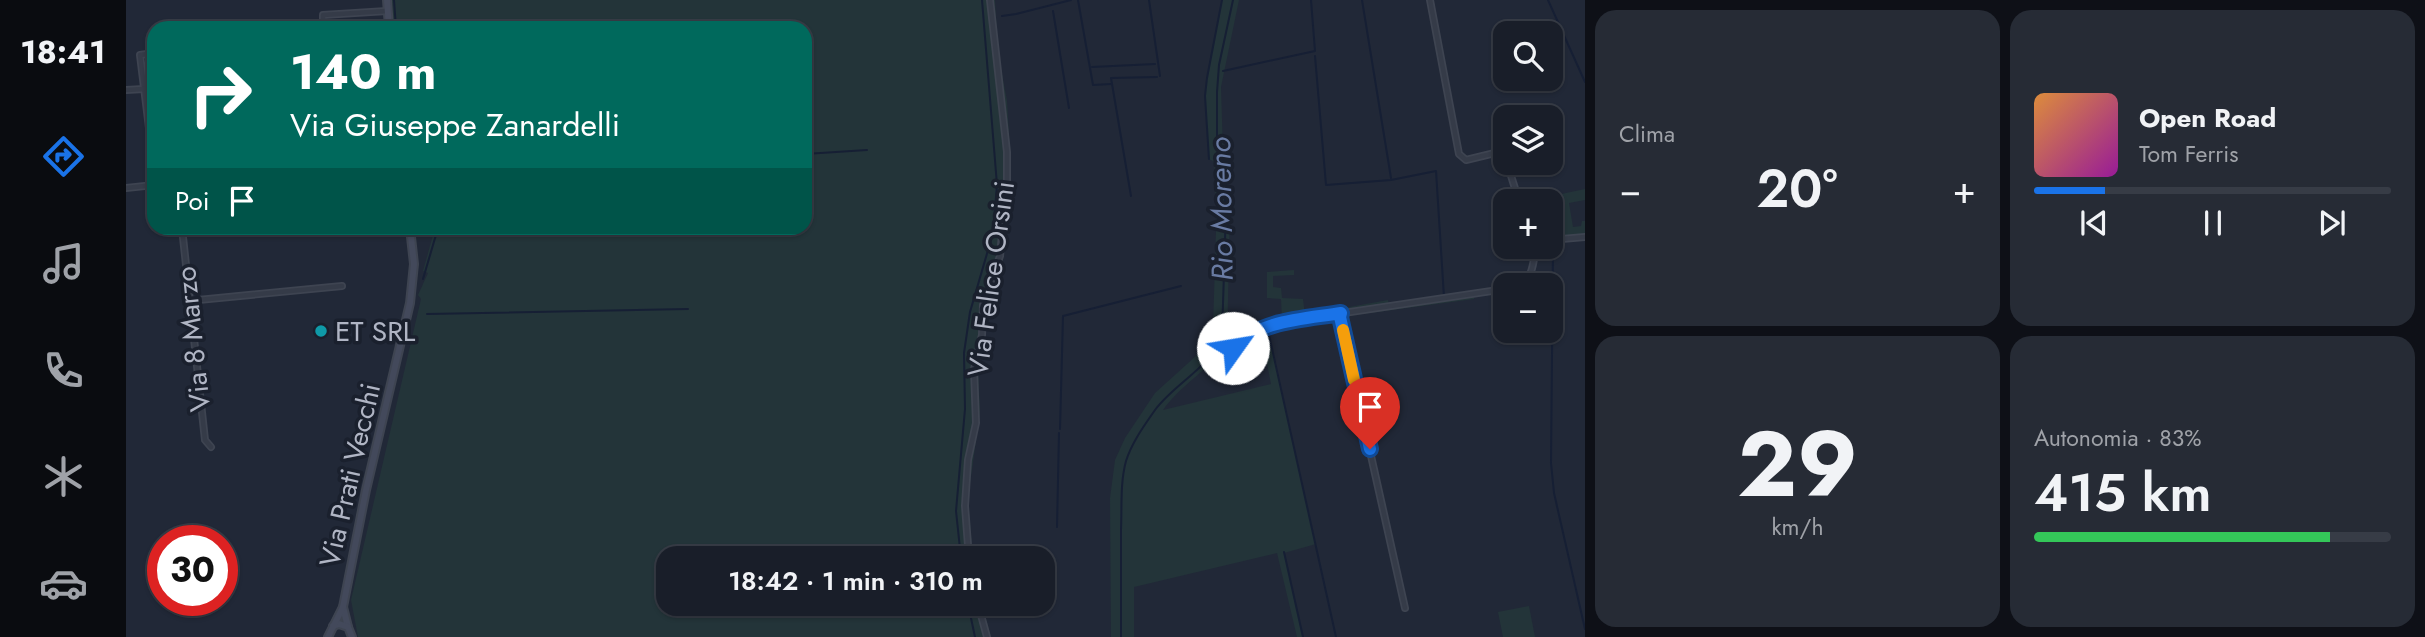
<!DOCTYPE html>
<html lang="it">
<meta charset="utf-8">
<style>
:root{--surface:#191e29;--page:#262b35;--text:#f1f3f6;--muted:#9fa2a8;--line:#373c46;--accent:#1a73e8}
body{margin:0;font-family:Jost,sans-serif;background:var(--page);color:var(--text);height:100vh;display:flex;flex-direction:column;font-size:26px;white-space:nowrap}
*{box-sizing:border-box;margin:0}
p{font-size:23px;color:var(--muted)}
.icon{flex:none;width:38px;height:38px;fill:none;stroke:currentColor;stroke-width:2;stroke-linecap:round;stroke-linejoin:round}
.map{position:relative;flex:1;overflow:hidden}
.drawer{display:flex;flex-direction:column;gap:10px;padding:10px;background:#0e1017;width:840px}
.drawer>*{flex:none}
.banner{position:absolute;left:21px;top:21px;width:665px;height:214px;border-radius:21px;box-shadow:0 2px 5px #0004,0 0 0 2px var(--line);background:#00695c;color:#fff;overflow:hidden}
.buttons{position:absolute;left:1367px;top:21px;display:grid;gap:14px}
.buttons a{display:grid;place-items:center;width:70px;height:70px;border-radius:14px;background:var(--surface);box-shadow:0 2px 5px #0004,0 0 0 2px var(--line);font-size:35px}
.speed{position:absolute;left:21px;top:525px;display:flex;gap:14px;font-size:35px;font-weight:700;text-align:center}
.speed>*{display:grid;place-content:center;width:91px;height:91px;border-radius:50%;background:var(--surface);box-shadow:0 2px 5px #0004,0 0 0 2px var(--line);line-height:1}
.speed .limit{border:10px solid #d22;background:#fff;color:#111}
.pin{position:absolute;display:grid;place-items:center;width:60px;height:60px;color:#fff;margin:-72px -30px;border-radius:50% 50% 50% 0;rotate:-45deg;box-shadow:0 0 7px #0007}
.pin .icon{rotate:45deg}
.me{position:absolute;width:77px;margin:-38px;rotate:58deg;stroke-linejoin:round;filter:drop-shadow(0 0 5px #0008)}
.turn{display:flex;align-items:center;gap:24px;height:147px;padding:0 28px;font-size:32px}
.turn .icon{width:91px;height:91px;stroke-width:2.5}
.turn b{display:block;font-size:49px;line-height:60px}
.then{display:flex;align-items:center;height:66px;padding:0 28px;background:#0003;gap:14px;font-size:26px}
.big{font-size:52px;font-weight:600;line-height:1.1}
.drawer .card{flex:1;display:flex;flex-direction:column;justify-content:center;gap:10px;min-width:0;padding:0 24px;border-radius:21px;background:var(--page)}
.drawer .dial{align-items:center;gap:0}
.dial b{font-size:91px;line-height:1}
.song{display:flex;align-items:center;gap:21px}
.cover{width:84px;height:84px;border-radius:10px;background:linear-gradient(135deg,hsl(30 70% 55%),hsl(300 70% 35%))}
.played{height:7px;border-radius:4px;background:linear-gradient(90deg,var(--accent) 20%,var(--line) 20%)}
.keys{display:flex;justify-content:space-around;direction:ltr}
.heat{display:flex;justify-content:space-between;align-items:center;font-size:38px;direction:ltr}
.charge{height:10px;border-radius:5px;background:linear-gradient(90deg,#34c759 83%,var(--line) 0)}
.drawer .tiles{flex:1;display:grid;gap:10px;grid-template-columns:repeat(2,1fr)}
.trip{position:absolute;left:530px;top:546px;width:399px;height:70px;border-radius:21px;background:var(--surface);box-shadow:0 2px 5px #0004,0 0 0 2px var(--line);font-weight:600;line-height:70px;text-align:center}
main{display:flex;flex:1;min-height:0}
.tabs{display:flex;flex-direction:column;width:126px;justify-content:space-around;align-items:center;background:#0a0c10;color:var(--muted)}
.tabs .icon{width:49px;height:49px}
.tabs .on{color:var(--accent)}
.tabs b{font-size:32px;color:var(--text)}
.map>svg:first-child{display:block}
</style>
<main>
<nav class="tabs">
<b>18:41</b>
<svg class="icon on" aria-label="directions" viewBox="0 0 24 24"><path d="M12 3l9 9-9 9-9-9zM9 14v-3h6M13 9l2 2-2 2"/></svg>
<svg class="icon" aria-label="music" viewBox="0 0 24 24"><path d="M9 18V5l10-2v13"/><circle cx="6" cy="18" r="3"/><circle cx="16" cy="16" r="3"/></svg>
<svg class="icon" aria-label="phone" viewBox="0 0 24 24"><path d="M5 4h4l2 5-3 2q2 4 5 5l2-3 5 2v4C11 20 4 13 5 4z"/></svg>
<svg class="icon" aria-label="climate" viewBox="0 0 24 24"><path d="M12 3v18M4 7l16 10M4 17L20 7"/></svg>
<svg class="icon" aria-label="car" viewBox="0 0 24 24"><path d="M5 17H2v-5l4-1 3-4h7l3 4 3 1v5h-3M9 17h6M6 11h13"/><circle cx="7" cy="17" r="2"/><circle cx="17" cy="17" r="2"/></svg>
</nav>
<div class="map">
<svg width="1459" height="637" viewBox="0 0 1459 637">
<rect width="100%" height="100%" fill="#212837"/>
<g fill="#233439">
<polygon points="266,0 869,0 872,52 881,101 885,168 877,260 863,294 859,334 852,366 854,412 842,498 847,558 542,558 542,604 856,604 865,637 232,637 225,600 295,299 292,295 302,273 297,271 309,228 679,228 679,28 267,28"/>
<path d="M1096 0H1113L1095 87 1097 152 1104 204 1101 347C1082 369 1052 388 1037 410L1145 384 1134 328 1156 320 1155 299 1141 298V272L1168 270V275L1147 276V287L1155 288 1156 298 1177 299 1179 315 1262 300 1263 306 1349 293 1348 299 1214 317 1155 330 1143 335 1190 544 1158 553 1177 637H1171L1151 553 1008 587V637H985L984 498 989 460 999 438 1029 393 1081 346 1087 327 1091 199 1088 188 1092 187 1087 161 1083 159 1079 96 1081 78Z"/>
<polygon points="1459,189 1459,200 1443,203 1447,227 1455,226 1456,221 1459,221 1459,237 1436,240 1426,196"/>
<polygon points="1403,606 1409,637 1377,637 1372,612"/>
</g>
<g fill="none" stroke-linecap="round" stroke-linejoin="round">
<g stroke="#161f34" stroke-width="2">
<polyline points="268,0 270,28"/>
<polyline points="952,0 967,85 985,84"/>
<polyline points="1023,0 1034,76"/>
<polyline points="1236,0 1265,178"/>
<polyline points="1422,0 1459,82"/>
<polyline points="927,11 943,108"/>
<polyline points="876,16 890,14 945,0"/>
<polyline points="1189,56 1200,185 1265,180 1310,171 1318,297"/>
<polyline points="966,67 1029,64"/>
<polyline points="1097,71 1189,51 1185,0"/>
<polyline points="679,154 741,150"/>
<polyline points="1083,159 1079,96 1081,78 1096,0"/>
<polyline points="1005,196 985,78 1031,77"/>
<polyline points="1427,248 1425,463 1428,493 1459,629"/>
<polyline points="297,279 312,228"/>
<polyline points="301,314 562,309"/>
<polyline points="1143,335 1210,637"/>
<polyline points="934,429 937,316 1055,286"/>
<polyline points="931,527 933,433"/>
<polyline points="1158,552 1177,637"/>
<polyline points="835,558 830,511 839,409 838,353 844,312 867,233 871,185 856,0"/>
<polyline points="842,604 849,637"/>
<path d="M995 637C995 601 995 566 995 530 996 507 994 483 1000 461 1006 442 1018 426 1029 410 1049 383 1084 368 1096 336L1100 208 1091 140V92L1093 65 1107 0"/>
</g>
<defs>
<g id="minor">
<polyline points="1304,0 1333,154 1340,160 1373,152 1379,156"/>
<polyline points="197,28 197,15 261,11"/>
<polyline points="28,53 14,55 23,128 28,127"/>
<polyline points="0,90 18,89"/>
<polyline points="1381,163 1393,201"/>
<polyline points="0,188 28,185"/>
<polyline points="56,228 79,440 85,447"/>
<polyline points="1424,240 1459,237"/>
<path d="M1394 285C1408 276 1407 262 1410 247"/>
<polyline points="62,301 216,286"/>
<polyline points="1215,313 1214,317 1279,608"/>
<polyline points="1101,356 1110,345 1120,337 1157,322 1379,289"/>
<polyline points="843,558 839,506 842,460 850,423 848,369 856,335 857,305 874,256 881,182 881,152 864,0"/>
<polyline points="852,604 861,637"/>
</g>
<g id="secondary">
<polyline points="261,0 263,28"/>
<polyline points="217,607 222,627"/>
<polyline points="207,626 213,624 222,627 226,637"/>
<polyline points="202,637 217,607 240,490 284,303 288,264 284,228"/>
</g>
</defs>
<use href="#minor" stroke="#3e4451" stroke-width="8"/>
<use href="#secondary" stroke="#3e4451" stroke-width="10"/>
<use href="#minor" stroke="#353b48" stroke-width="4.5"/>
<use href="#secondary" stroke="#43495b" stroke-width="6"/>
</g>
<g fill="none" stroke-linecap="round" stroke-linejoin="round">
<defs>
<path id="route" d="M1107 348C1134 320 1178 319 1215 313L1214 317 1244 449"/>
</defs>
<use href="#route" stroke="#114b97" stroke-width="18"/>
<use href="#route" stroke="#1a73e8" stroke-width="12"/>
<polyline stroke="#f59e0b" stroke-width="12" points="1217,330 1228,380"/>
</g>
<circle fill="#0f9aa8" stroke="#1a202d" stroke-width="2.5" cx="195" cy="331" r="7"/>
<g text-anchor="middle" dominant-baseline="central" stroke-width="7" stroke-linejoin="round" paint-order="stroke">
<g font-size="28" fill="#b0b5c4" stroke="#1a202d">
<text transform="translate(865 279) rotate(-82)">Via Felice Orsini</text>
<text transform="translate(67 339) rotate(-96)">Via 8 Marzo</text>
<text transform="translate(224 475) rotate(-77)">Via Prati Vecchi</text>
</g>
<g font-size="28" fill="#b0b5c4" stroke="#1a202d" text-anchor="start">
<text x="209" y="331">ET SRL</text>
</g>
<g font-size="30" font-style="italic" fill="#697ba3" stroke="#1a202d">
<text transform="translate(1095 209) rotate(-91)">Rio Moreno</text>
</g>
</g>
</svg>
<div class="buttons">
<a><svg class="icon" aria-label="search" viewBox="0 0 24 24"><circle cx="10" cy="10" r="6"/><path d="M15 15l6 6"/></svg></a>
<a><svg class="icon" aria-label="layers" viewBox="0 0 24 24"><path d="M12 4l9 5-9 5-9-5zM3 14l9 5 9-5"/></svg></a>
<a>+</a>
<a>−</a>
</div>
<div class="speed"><div class="limit">30</div></div>
<div class="pin" style="left:1244px;top:449px;background:#d93025"><svg class="icon" aria-label="arrive" viewBox="0 0 24 24"><path d="M6 21V4h12l-3 4 3 4H6"/></svg></div>
<svg class="me" style="left:1107px;top:348px" viewBox="-20 -20 40 40"><circle r="19" fill="#fff"/><path d="M0-13L10 11 0 6-10 11z" fill="#1a73e8"/></svg>
<div class="trip">18:42 · 1 min · 310 m</div>
<div class="banner">
<div class="turn"><svg class="icon" aria-label="right" viewBox="0 0 24 24"><path d="M7 20v-9h11M14 6l5 5-5 5"/></svg><div><b>140 m</b>Via Giuseppe Zanardelli</div></div>
<div class="then">Poi<svg class="icon" aria-label="arrive" viewBox="0 0 24 24"><path d="M6 21V4h12l-3 4 3 4H6"/></svg></div>
</div>
</div>
<section class="drawer">
<div class="tiles">
<div class="card"><p>Clima</p>
<div class="heat"><a>−</a><b class="big">20°</b><a>+</a></div>
</div>
<div class="card">
<div class="song"><i class="cover"></i><div><b>Open Road</b><p>Tom Ferris</p></div></div>
<div class="played"></div>
<div class="keys"><svg class="icon" aria-label="previous" viewBox="0 0 24 24"><path d="M18 5L8 12l10 7zM5 5v14"/></svg><svg class="icon" aria-label="pause" viewBox="0 0 24 24"><path d="M8 5v14M16 5v14"/></svg><svg class="icon" aria-label="next" viewBox="0 0 24 24"><path d="M6 5l10 7-10 7zM19 5v14"/></svg></div>
</div>
<div class="card dial"><b>29</b><p>km/h</p></div>
<div class="card"><p>Autonomia · 83%</p><b class="big">415 km</b><div class="charge"></div></div>
</div>
</section>
</main>
